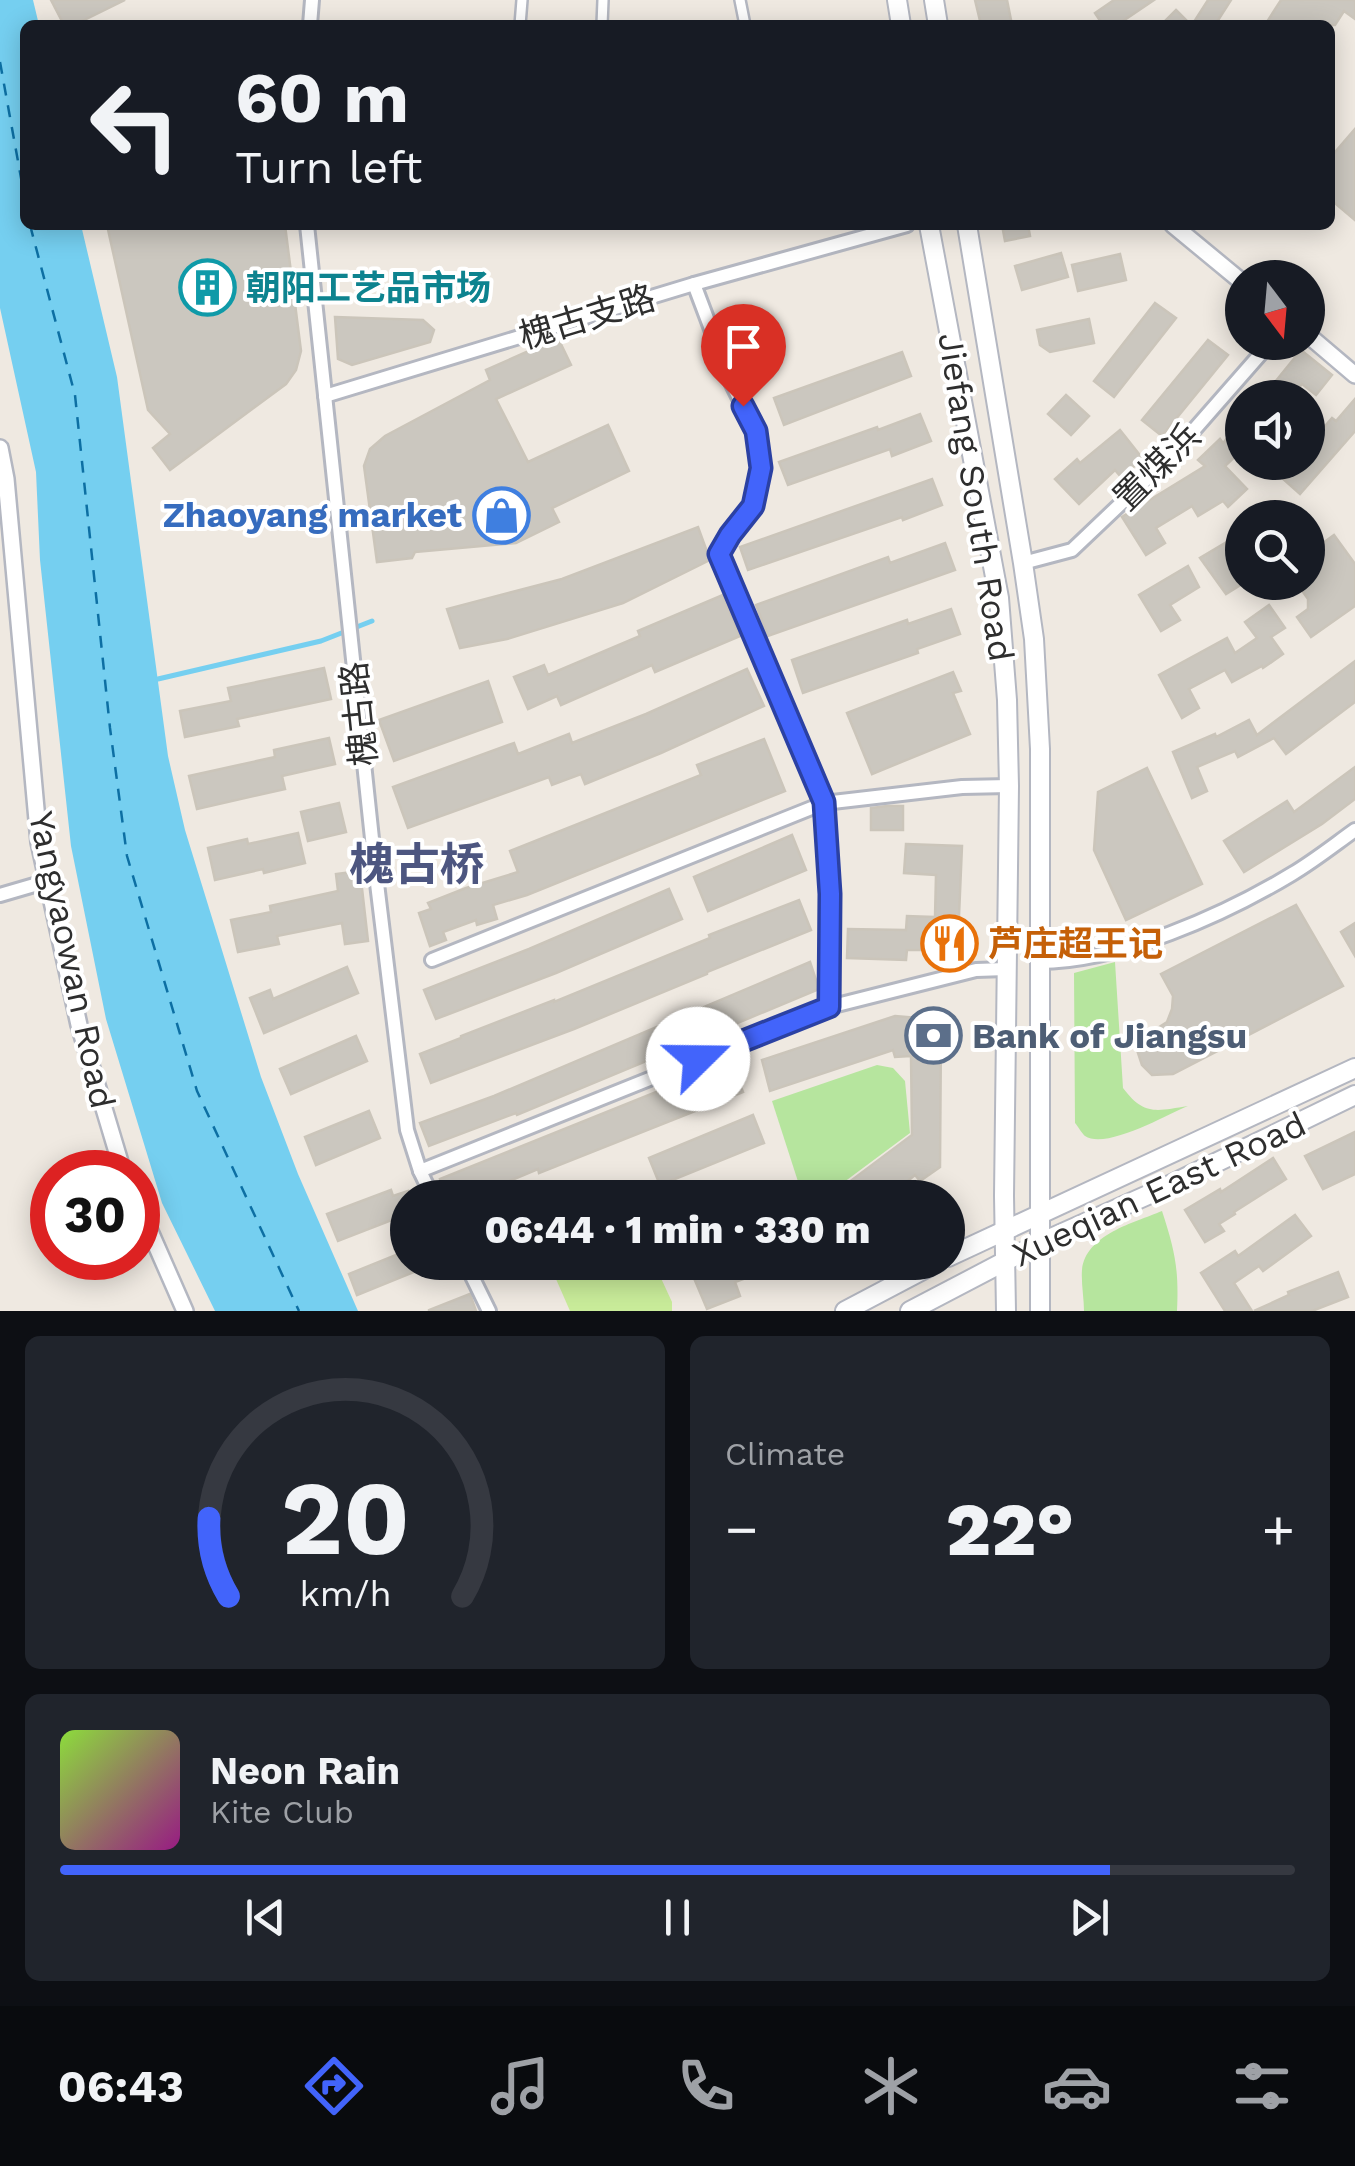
<!DOCTYPE html>
<meta charset="utf-8">
<style>
:root{--surface:#171b24;--page:#20242c;--text:#f1f3f6;--muted:#9ea1a6;--line:#363941;--accent:#4264fb}
body{margin:0;font-family:"Work Sans","Noto Sans SC",sans-serif;background:var(--page);color:var(--text);height:100vh;display:flex;flex-direction:column;font-size:38px;white-space:nowrap}
*{box-sizing:border-box;margin:0}
p{font-size:32px;color:var(--muted)}
.icon{flex:none;width:55px;height:55px;fill:none;stroke:currentColor;stroke-width:2;stroke-linecap:round;stroke-linejoin:round}
.map{position:relative;height:1311px;overflow:hidden}
.details{display:flex;flex-direction:column;gap:25px;padding:25px;background:#0d0f14;flex:1}
.details>*{flex:none}
.guide{position:absolute;left:20px;top:20px;width:1315px;height:210px;border-radius:15px;box-shadow:0 5px 25px #0003;background:#171b24;color:var(--text);overflow:hidden}
.needle{width:65px;rotate:164deg}
.fabs{position:absolute;left:1225px;top:260px;display:grid;gap:20px}
.fabs a{display:grid;place-items:center;width:100px;height:100px;border-radius:50%;background:var(--surface);box-shadow:0 5px 25px #0003;font-size:50px}
.speed{position:absolute;left:30px;top:1150px;display:flex;gap:20px;font-size:50px;font-weight:700;text-align:center}
.speed>*{display:grid;place-content:center;width:130px;height:130px;border-radius:50%;background:var(--surface);box-shadow:0 5px 25px #0003;line-height:1}
.speed .limit{border:15px solid #d22;background:#fff;color:#111}
.pin{position:absolute;display:grid;place-items:center;width:85px;height:85px;color:#fff;margin:-102px -42px;border-radius:50% 50% 50% 0;rotate:-45deg;box-shadow:0 0 10px #0007}
.pin .icon{rotate:45deg}
.me{position:absolute;width:110px;margin:-55px;rotate:68deg;stroke-linejoin:round;filter:drop-shadow(0 0 8px #0008)}
.turn{display:flex;align-items:center;gap:35px;height:210px;padding:0 50px;font-size:45px}
.turn .icon{width:130px;height:130px;stroke-width:2.5}
.turn b{display:block;font-size:70px;line-height:85px}
.big{font-size:75px;font-weight:800;line-height:1.1}
.details .tile{flex:1;display:flex;flex-direction:column;justify-content:center;gap:15px;min-width:0;padding:0 35px;border-radius:15px;background:var(--page)}
.details .dial{align-items:center;gap:0}
.dial svg{height:260px;overflow:visible;fill:none;stroke:var(--line);stroke-width:7;stroke-linecap:round;text-anchor:middle}
.dial text{fill:var(--text);stroke:none}
.song{display:flex;align-items:center;gap:30px}
.cover{width:120px;height:120px;border-radius:15px;background:linear-gradient(135deg,hsl(90 70% 55%),hsl(310 70% 35%))}
.played{height:10px;border-radius:5px;background:linear-gradient(90deg,var(--accent) 85%,var(--line) 85%)}
.keys{display:flex;justify-content:space-around;direction:ltr}
.heat{display:flex;justify-content:space-between;align-items:center;font-size:55px;direction:ltr}
.details .tiles{flex:1;display:grid;gap:25px;grid-template-columns:1fr 1fr}
.tile:last-child{grid-column:span 2}
.trip{position:absolute;left:390px;top:1180px;width:575px;height:100px;border-radius:50px;background:var(--surface);box-shadow:0 5px 25px #0003;font-weight:800;line-height:100px;text-align:center}
.tabs{display:flex;height:160px;justify-content:space-around;align-items:center;background:#090b0e;color:var(--muted)}
.tabs .icon{width:70px;height:70px}
.tabs .selected{color:var(--accent)}
.tabs b{font-size:45px;color:var(--text)}
.map>svg:first-child{display:block}
</style>
<div class="map">
<svg width="1355" height="1311" viewBox="0 0 1355 1311">
<rect width="100%" height="100%" fill="#efe9e1"/>
<g fill="#b6e59e">
<path d="M1115 962 1123 1088C1144 1116 1156 1111 1188 1106 1166 1115 1106 1150 1085 1136 1083 1135 1077 1125 1075 1123L1074 973Z"/>
<polygon points="877,1065 893,1068 905,1081 910,1133 828,1194 818,1197 803,1197 772,1101"/>
<path d="M1162 1211C1175 1251 1179 1269 1177 1311H1084C1084 1298 1081 1283 1082 1270 1086 1234 1134 1223 1162 1211Z"/>
</g>
<polygon fill="#c9ec9a" points="549,1263 654,1263 672,1302 672,1311 570,1311"/>
<polygon fill="#75cff0" points="0,0 33,0 39,25 25,25 25,225 81,225 117,377 168,756 185,830 261,1077 298,1174 358,1311 215,1311 162,1203 106,1019 71,846 40,560 36,472 0,308"/>
<g fill="none" stroke-linecap="round" stroke-linejoin="round">
<polyline stroke="#75cff0" stroke-width="5" points="158,679 321,641 372,621"/>
<g stroke="#0d6fa3" stroke-width="2.5" stroke-dasharray="12 10" stroke-linecap="butt">
<polyline points="0,62 25,200"/>
<polyline points="30,225 75,395 110,728 127,856 197,1091 299,1311"/>
</g>
</g>
<g fill="#cbc7bf" stroke="#cbc5ba" stroke-width="2.5">
<polygon points="51,0 125,0 74,25 64,25"/>
<polygon points="975,0 1007,0 1012,25 981,25"/>
<polygon points="1114,0 1154,0 1117,25 1103,25 1095,13"/>
<polygon points="1208,0 1231,0 1215,25 1192,25"/>
<polygon points="1281,0 1355,0 1355,19 1344,11 1335,25 1265,25"/>
<polygon points="1176,10 1191,25 1161,25"/>
<polygon points="1355,129 1355,220 1330,199 1330,158"/>
<polygon points="107,225 285,225 301,351 296,370 286,384 170,470 153,448 170,434 148,410"/>
<polygon points="1002,225 1028,225 1030,236 1005,241"/>
<polygon points="1061,253 1068,277 1022,290 1015,266"/>
<polygon points="1120,254 1126,280 1078,291 1072,265"/>
<polygon points="1155,303 1176,318 1114,397 1094,381"/>
<polygon points="335,317 423,320 434,330 430,342 352,365 338,359"/>
<polygon points="1089,319 1094,343 1050,352 1040,345 1037,330"/>
<polygon points="558,338 571,365 496,399 528,462 608,425 629,471 552,508 559,522 516,543 415,552 412,558 377,562 364,466 370,449 385,436 490,380 486,370"/>
<polygon points="1208,340 1228,355 1162,436 1142,420"/>
<polygon points="1301,350 1332,375 1316,395 1302,384 1290,398 1262,398"/>
<polygon points="902,352 911,376 784,425 774,398"/>
<polygon points="1066,395 1089,416 1071,435 1048,414"/>
<polygon points="1355,399 1355,431 1300,494 1281,477 1293,462 1308,462 1308,446 1332,418 1336,421"/>
<polygon points="920,414 931,441 892,456 890,449 788,485 779,462 877,427 878,430"/>
<polygon points="1242,421 1242,450 1225,466 1247,489 1228,507 1223,501 1198,516 1192,506 1156,528 1165,543 1146,555 1122,517 1205,466 1198,460 1220,439 1223,443"/>
<polygon points="1120,430 1143,459 1121,477 1115,470 1079,504 1055,479 1077,459 1080,463"/>
<polygon points="932,479 942,505 903,520 902,517 748,570 740,547"/>
<polygon points="698,527 710,560 623,603 507,639 460,648 447,609 562,579"/>
<polygon points="1242,533 1242,584 1226,594 1200,558"/>
<polygon points="1334,535 1355,564 1355,606 1311,637 1297,617 1308,609 1308,599 1296,582 1308,582 1308,554"/>
<polygon points="945,543 955,570 768,636 756,605 888,557 890,563"/>
<polygon points="1188,566 1199,587 1170,605 1180,620 1161,631 1139,595"/>
<polygon points="723,595 740,636 655,672 652,665 561,705 557,696 528,709 514,677 544,665 548,675 640,636 638,631"/>
<polygon points="1269,605 1285,628 1271,637 1283,654 1263,668 1262,666 1232,682 1225,670 1189,689 1199,708 1182,718 1159,675 1227,638 1235,653 1257,638 1245,622"/>
<polygon points="951,609 960,634 917,649 918,653 803,693 792,660 907,620 908,624"/>
<polygon points="1355,661 1355,702 1286,754 1274,738 1238,757 1235,751 1197,767 1207,791 1192,798 1173,752 1215,734 1216,737 1249,720 1257,735"/>
<polygon points="324,668 331,699 237,719 239,726 185,737 180,711 231,701 228,688"/>
<polygon points="747,669 764,706 661,753 585,784 581,774 552,785 549,777 408,828 393,787 514,743 518,754 569,734 572,743 646,714"/>
<polygon points="953,672 961,691 953,693 970,734 872,774 847,713"/>
<polygon points="488,681 502,722 394,761 379,720"/>
<polygon points="329,738 335,764 282,776 285,789 197,809 189,776 275,757 274,750"/>
<polygon points="764,739 785,791 527,895 493,905 497,919 477,925 476,920 443,932 446,940 430,946 419,913 431,909 428,903 466,888 518,872 510,851 701,775 697,765"/>
<polygon points="1355,767 1355,799 1322,824 1244,872 1224,841 1287,801 1294,812"/>
<polygon points="1147,768 1202,884 1126,920 1094,850 1098,792"/>
<polygon points="339,803 346,832 308,841 301,812"/>
<polygon points="887,806 903,806 903,830 871,830 871,808"/>
<polygon points="298,833 305,863 264,873 263,869 215,880 208,848 247,839 248,844"/>
<polygon points="792,835 806,870 708,911 694,877"/>
<polygon points="906,844 962,846 959,916 961,952 939,953 939,950 907,950 906,960 847,958 848,929 906,930 907,916 935,917 936,875 904,873"/>
<polygon points="360,871 368,941 345,944 342,923 277,936 279,944 238,952 231,920 271,912 270,906 338,891 336,874"/>
<polygon points="669,889 682,919 556,973 436,1019 424,990 529,949"/>
<polygon points="799,900 811,930 707,972 707,974 574,1029 431,1083 420,1054 461,1038 461,1036 554,1000 554,1002 710,938 709,935"/>
<polygon points="1296,905 1343,986 1173,1074 1152,1075 1142,1065 1137,1050 1150,1033 1167,1022 1172,1009 1173,996 1161,974"/>
<polygon points="1355,923 1355,956 1341,932"/>
<polygon points="810,962 819,989 517,1115 516,1113 429,1146 420,1123 494,1096"/>
<polygon points="347,967 358,993 264,1033 250,998 270,990 273,999"/>
<polygon points="895,1016 930,1019 938,1023 941,1030 940,1167 920,1181 915,1175 887,1198 828,1198 912,1135 911,1056 895,1057 893,1050 770,1091 762,1060"/>
<polygon points="356,1036 367,1061 291,1094 280,1069"/>
<polygon points="731,1062 743,1092 539,1173 538,1169 469,1198 447,1198 440,1179"/>
<polygon points="369,1111 380,1138 316,1165 305,1137"/>
<polygon points="753,1115 764,1143 660,1185 649,1158"/>
<polygon points="1355,1132 1355,1174 1323,1189 1305,1156"/>
<polygon points="1273,1158 1286,1179 1234,1212 1235,1214 1219,1224 1224,1231 1205,1242 1185,1210 1220,1189 1221,1192"/>
<polygon points="774,1182 781,1198 736,1198 736,1197"/>
<polygon points="391,1190 393,1196 408,1191 408,1212 401,1214 402,1216 338,1241 327,1214"/>
<polygon points="1295,1215 1311,1236 1263,1271 1259,1266 1234,1283 1252,1311 1225,1311 1201,1273 1235,1251 1238,1256"/>
<polygon points="408,1250 408,1262 436,1263 357,1295 349,1274"/>
<polygon points="701,1262 784,1262 784,1264 735,1282 740,1296 707,1309 691,1271 703,1267"/>
<polygon points="1338,1272 1348,1297 1312,1311 1254,1311 1289,1295 1288,1292"/>
<polygon points="470,1294 476,1311 429,1311 429,1310"/>
</g>
<g fill="none" stroke-linecap="round" stroke-linejoin="round">
<defs>
<g id="pedestrian">
<polyline points="740,0 745,25"/>
<polyline points="520,25 522,0"/>
<polyline points="602,25 603,0"/>
</g>
<g id="minor">
<polyline points="310,25 312,0"/>
<polyline points="307,225 375,867 407,1130 420,1171 433,1198"/>
<polyline points="325,396 694,284 907,225"/>
<polyline points="1023,563 1072,550 1172,455 1271,342"/>
<polyline points="0,895 48,881"/>
<polyline points="432,960 824,803 962,787 1009,786"/>
<path d="M1039 962C1119 962 1224 915 1292 874 1314 861 1334 845 1355 830"/>
<polyline points="829,1007 976,970 1006,969"/>
<polyline points="420,1171 829,1007 830,893 824,803 719,555 729,535 753,506 761,468 755,431 731,382 694,284"/>
<polyline points="465,1262 489,1311"/>
</g>
<g id="tertiary">
<polyline points="1173,225 1242,282"/>
<polyline points="1308,335 1355,375"/>
<polyline points="0,448 6,479 39,842 79,1025 123,1172"/>
<polyline points="138,1204 185,1311"/>
</g>
<g id="secondary">
<polyline points="897,0 901,25"/>
<polyline points="934,0 938,25"/>
<polyline points="929,225 999,598 1007,700 1009,786 1004,1196 1006,1311"/>
<polyline points="967,225 1023,563 1034,639 1040,749 1040,1311"/>
<polyline points="948,1257 1355,1068"/>
<polyline points="845,1311 938,1262"/>
<polyline points="910,1311 1040,1243 1168,1186 1355,1095"/>
</g>
</defs>
<use href="#pedestrian" stroke="#b4b7c1" stroke-width="14"/>
<use href="#minor" stroke="#b4b7c1" stroke-width="18"/>
<use href="#tertiary" stroke="#b4b7c1" stroke-width="20"/>
<use href="#secondary" stroke="#b4b7c1" stroke-width="22"/>
<use href="#pedestrian" stroke="#fff" stroke-width="9"/>
<use href="#minor" stroke="#fff" stroke-width="12"/>
<use href="#tertiary" stroke="#fff" stroke-width="15"/>
<use href="#secondary" stroke="#fff" stroke-width="18"/>
</g>
<g fill="none" stroke-linecap="round" stroke-linejoin="round">
<defs>
<polyline id="route" points="698,1059 829,1007 830,894 824,802 719,554 730,535 753,506 761,468 756,431 743,406"/>
</defs>
<use href="#route" stroke="#2b41a3" stroke-width="25"/>
<use href="#route" stroke="#4264fb" stroke-width="18"/>
</g>
<defs>
<symbol id="building-ring" viewBox="-11 -11 22 22"><circle r="9.5" fill="#fff" stroke="#0f9aa8" stroke-width="1.5"/><path d="M-4-6H4V6H1V3H-1V6H-4ZM-2.5-4.3h1.7v1.8h-1.7ZM.8-4.3h1.7v1.8H.8ZM-2.5-1h1.7V.8h-1.7ZM.8-1h1.7V.8H.8Z" fill="#0f9aa8"/></symbol>
<symbol id="shop-ring" viewBox="-11 -11 22 22"><circle r="9.5" fill="#fff" stroke="#3f7fe0" stroke-width="1.5"/><path d="M-5-2.5h2.3a2.7 3.5 0 0 1 5.4 0H5L5.5 6h-11ZM-1.5-2.5h3a1.5 2.3 0 0 0-3 0Z" fill="#3f7fe0"/></symbol>
<symbol id="restaurant-ring" viewBox="-11 -11 22 22"><circle r="9.5" fill="#fff" stroke="#e8710a" stroke-width="1.5"/><path d="M-5-6h1v4h1v-4h1v4h1v-4h1v5L-1.5 .5V6h-2V.5L-5-1ZM5-6V6H3V1.5H1.5Q1.5-4 5-6Z" fill="#e8710a"/></symbol>
<symbol id="bank-ring" viewBox="-11 -11 22 22"><circle r="9.5" fill="#fff" stroke="#5c6f8a" stroke-width="1.5"/><path d="M-6-4H6V4H-6ZM0-2.3a2.3 2.3 0 1 0 0 4.6a2.3 2.3 0 1 0 0-4.6Z" fill="#5c6f8a"/></symbol>
</defs>
<g fill-rule="evenodd">
<use href="#building-ring" x="176" y="256" width="63" height="63"/>
<use href="#shop-ring" x="470" y="484" width="63" height="63"/>
<use href="#restaurant-ring" x="918" y="912" width="63" height="63"/>
<use href="#bank-ring" x="902" y="1004" width="63" height="63"/>
</g>
<g text-anchor="middle" dominant-baseline="central" stroke-width="8" stroke-linejoin="round" paint-order="stroke">
<g font-size="35" font-weight="bold" fill="#0d838f" stroke="#fff" text-anchor="start">
<text x="246" y="288">朝阳工艺品市场</text>
</g>
<g font-size="35" fill="#2e2e2e" stroke="#fff">
<text transform="translate(587 317) rotate(-17)">槐古支路</text>
<text transform="translate(1157 467) rotate(-45)">置煤浜</text>
<text transform="translate(976 497) rotate(81)">Jiefang South Road</text>
<text transform="translate(359 714) rotate(-96)">槐古路</text>
<text transform="translate(72 960) rotate(78)">Yangyaowan Road</text>
<text transform="translate(1159 1189) rotate(-25)">Xueqian East Road</text>
</g>
<g font-size="35" font-weight="bold" fill="#366cbe" stroke="#fff" text-anchor="end">
<text x="462" y="515">Zhaoyang market</text>
</g>
<g font-size="35" font-weight="bold" fill="#c56008" stroke="#fff" text-anchor="start">
<text x="988" y="944">芦庄超王记</text>
</g>
<g font-size="35" font-weight="bold" fill="#4e5e75" stroke="#fff" text-anchor="start">
<text x="972" y="1036">Bank of Jiangsu</text>
</g>
<g font-size="45" font-weight="bold" fill="#4d5680" stroke="#fff">
<text x="417" y="864">槐古桥</text>
</g>
</g>
</svg>
<div class="fabs">
<a><svg class="needle" viewBox="-14 -14 28 28"><path d="M0-13l5 13h-10z" fill="#e53935"/><path d="M0 13l5-13h-10z" fill="#9ea1a6"/></svg></a>
<a><svg class="icon" aria-label="sound" viewBox="0 0 24 24"><path d="M4 9h4l5-4v14l-5-4H4zM17 9q2 3 0 6"/></svg></a>
<a><svg class="icon" aria-label="search" viewBox="0 0 24 24"><circle cx="10" cy="10" r="6"/><path d="M15 15l6 6"/></svg></a>
</div>
<div class="speed"><div class="limit">30</div></div>
<div class="pin" style="left:743px;top:406px;background:#d93025"><svg class="icon" aria-label="arrive" viewBox="0 0 24 24"><path d="M6 21V4h12l-3 4 3 4H6"/></svg></div>
<svg class="me" style="left:698px;top:1059px" viewBox="-20 -20 40 40"><circle r="19" fill="#fff"/><path d="M0-13L10 11 0 6-10 11z" fill="#4264fb"/></svg>
<div class="trip">06:44 · 1 min · 330 m</div>
<div class="guide">
<div class="turn"><svg class="icon" aria-label="left" viewBox="0 0 24 24"><path d="M17 20v-9H6M10 6l-5 5 5 5"/></svg><div><b>60 m</b>Turn left</div></div>
</div>
</div>
<section class="details">
<div class="tiles">
<div class="tile dial"><svg viewBox="0 0 100 80">
<path d="M14 69A42 42 0 1 1 86 69"/>
<path d="M14 69A42 42 0 0 1 8 45" stroke="#4264fb"/>
<text x="50" y="56" font-size="32" font-weight="700">20</text>
<text x="50" y="72" font-size="11">km/h</text>
</svg></div>
<div class="tile"><p>Climate</p>
<div class="heat"><a>−</a><b class="big">22°</b><a>+</a></div>
</div>
<div class="tile">
<div class="song"><i class="cover"></i><div><b>Neon Rain</b><p>Kite Club</p></div></div>
<div class="played"></div>
<div class="keys"><svg class="icon" aria-label="previous" viewBox="0 0 24 24"><path d="M18 5L8 12l10 7zM5 5v14"/></svg><svg class="icon" aria-label="pause" viewBox="0 0 24 24"><path d="M8 5v14M16 5v14"/></svg><svg class="icon" aria-label="next" viewBox="0 0 24 24"><path d="M6 5l10 7-10 7zM19 5v14"/></svg></div>
</div>
</div>
</section>
<nav class="tabs">
<b>06:43</b>
<svg class="icon selected" aria-label="directions" viewBox="0 0 24 24"><path d="M12 3l9 9-9 9-9-9zM9 14v-3h6M13 9l2 2-2 2"/></svg>
<svg class="icon" aria-label="music" viewBox="0 0 24 24"><path d="M9 18V5l10-2v13"/><circle cx="6" cy="18" r="3"/><circle cx="16" cy="16" r="3"/></svg>
<svg class="icon" aria-label="phone" viewBox="0 0 24 24"><path d="M5 4h4l2 5-3 2q2 4 5 5l2-3 5 2v4C11 20 4 13 5 4z"/></svg>
<svg class="icon" aria-label="climate" viewBox="0 0 24 24"><path d="M12 3v18M4 7l16 10M4 17L20 7"/></svg>
<svg class="icon" aria-label="car" viewBox="0 0 24 24"><path d="M5 17H2v-5l4-1 3-4h7l3 4 3 1v5h-3M9 17h6M6 11h13"/><circle cx="7" cy="17" r="2"/><circle cx="17" cy="17" r="2"/></svg>
<svg class="icon" aria-label="filters" viewBox="0 0 24 24"><path d="M4 7h16M4 17h16"/><circle cx="9" cy="7" r="2"/><circle cx="15" cy="17" r="2"/></svg>
</nav>
